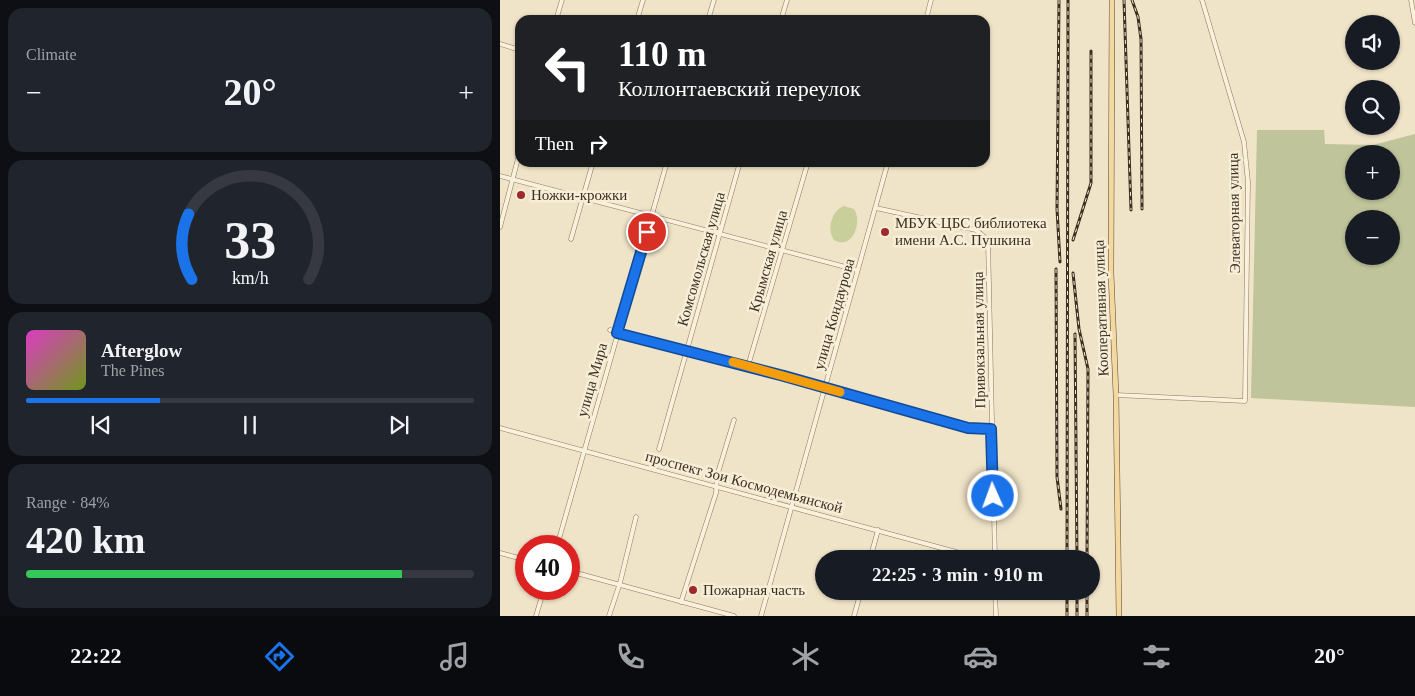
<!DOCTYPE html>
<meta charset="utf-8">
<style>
:root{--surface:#171b24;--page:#20242c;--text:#f1f3f6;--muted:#9ea1a6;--line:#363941;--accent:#1a73e8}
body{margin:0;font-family:Georgia,serif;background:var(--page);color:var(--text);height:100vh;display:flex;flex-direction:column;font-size:19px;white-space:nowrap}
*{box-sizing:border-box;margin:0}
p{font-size:16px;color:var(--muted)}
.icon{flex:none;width:28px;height:28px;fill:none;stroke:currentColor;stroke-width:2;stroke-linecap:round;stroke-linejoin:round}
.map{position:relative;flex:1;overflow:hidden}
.sheet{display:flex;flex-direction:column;gap:8px;padding:8px;background:#0d0f14;width:500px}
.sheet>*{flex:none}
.banner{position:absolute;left:15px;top:15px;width:475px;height:152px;border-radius:15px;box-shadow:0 1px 4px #0004;background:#202124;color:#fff;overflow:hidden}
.buttons{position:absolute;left:845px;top:15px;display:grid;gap:10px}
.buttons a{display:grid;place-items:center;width:55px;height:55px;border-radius:50%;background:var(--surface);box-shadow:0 1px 4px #0004;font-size:25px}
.speed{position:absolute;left:15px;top:535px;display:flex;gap:10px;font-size:25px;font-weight:700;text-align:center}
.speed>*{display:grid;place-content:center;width:65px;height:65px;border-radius:50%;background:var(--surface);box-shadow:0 1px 4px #0004;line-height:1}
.speed .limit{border:8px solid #d22;background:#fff;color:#111}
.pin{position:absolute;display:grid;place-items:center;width:42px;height:42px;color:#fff;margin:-21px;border:2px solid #fff;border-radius:50%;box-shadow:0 1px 5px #0007}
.me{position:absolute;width:55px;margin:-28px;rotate:358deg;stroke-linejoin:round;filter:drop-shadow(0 0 4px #0008)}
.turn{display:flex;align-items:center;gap:18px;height:105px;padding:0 20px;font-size:22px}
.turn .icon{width:65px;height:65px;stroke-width:2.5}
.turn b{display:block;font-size:35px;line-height:42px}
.then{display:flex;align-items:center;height:48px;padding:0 20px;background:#0003;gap:10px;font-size:19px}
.big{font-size:38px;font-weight:700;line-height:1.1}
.sheet .tile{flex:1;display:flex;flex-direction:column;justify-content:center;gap:8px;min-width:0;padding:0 18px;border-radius:15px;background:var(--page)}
.sheet .dial{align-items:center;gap:0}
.dial svg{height:130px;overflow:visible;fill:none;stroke:var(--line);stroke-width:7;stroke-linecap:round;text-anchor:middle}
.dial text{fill:var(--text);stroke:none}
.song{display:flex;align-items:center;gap:15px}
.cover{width:60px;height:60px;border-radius:8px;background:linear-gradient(135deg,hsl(310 70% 55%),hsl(80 70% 35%))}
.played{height:5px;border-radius:2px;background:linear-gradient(90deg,var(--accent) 30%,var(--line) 30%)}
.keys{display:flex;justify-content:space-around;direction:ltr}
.heat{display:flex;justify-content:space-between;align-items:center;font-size:28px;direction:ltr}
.charge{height:8px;border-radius:4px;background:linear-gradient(90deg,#34c759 84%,var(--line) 0)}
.trip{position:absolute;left:315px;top:550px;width:285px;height:50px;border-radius:25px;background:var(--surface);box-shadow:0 1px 4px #0004;font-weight:700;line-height:50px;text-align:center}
.dock{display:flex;height:80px;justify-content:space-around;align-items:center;background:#090b0e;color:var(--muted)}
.dock .icon{width:35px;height:35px}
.dock .current{color:var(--accent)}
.dock b{font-size:22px;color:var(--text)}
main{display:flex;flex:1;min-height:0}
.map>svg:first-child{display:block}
</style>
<main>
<section class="sheet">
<div class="tile"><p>Climate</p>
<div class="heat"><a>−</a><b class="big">20°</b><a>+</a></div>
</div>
<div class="tile dial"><svg viewBox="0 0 100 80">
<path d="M14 69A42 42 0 1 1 86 69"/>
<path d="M14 69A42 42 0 0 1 12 29" stroke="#1a73e8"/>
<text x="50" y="56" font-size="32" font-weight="700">33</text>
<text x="50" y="72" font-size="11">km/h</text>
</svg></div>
<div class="tile">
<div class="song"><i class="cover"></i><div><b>Afterglow</b><p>The Pines</p></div></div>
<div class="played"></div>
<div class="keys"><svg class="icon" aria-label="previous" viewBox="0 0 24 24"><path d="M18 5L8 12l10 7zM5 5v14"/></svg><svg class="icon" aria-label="pause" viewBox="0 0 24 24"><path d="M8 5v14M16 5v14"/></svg><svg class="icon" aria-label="next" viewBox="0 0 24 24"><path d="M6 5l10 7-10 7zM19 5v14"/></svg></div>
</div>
<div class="tile"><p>Range · 84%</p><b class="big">420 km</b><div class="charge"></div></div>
</section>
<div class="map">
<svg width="915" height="616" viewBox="0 0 915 616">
<rect width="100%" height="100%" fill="#f0e4c8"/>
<path fill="#c9cf9b" d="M344 206 354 209C363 222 352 251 334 240 326 229 332 210 344 206Z"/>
<path fill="#bfc49a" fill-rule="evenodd" d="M757 130H824L825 144 873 145 915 134V407L751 398ZM854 154H891V191H854ZM854 219H891V256H854Z"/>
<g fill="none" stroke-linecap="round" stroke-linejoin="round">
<defs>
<g id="minor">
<polyline points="911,0 915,23"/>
<polyline points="56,20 62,0"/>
<polyline points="137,20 143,0"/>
<polyline points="208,20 214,0"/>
<polyline points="281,20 287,0"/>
<polyline points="426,20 431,0"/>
<polyline points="0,44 20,50"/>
<polyline points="0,176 357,270"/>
<polyline points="376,208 476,230 488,240 495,559"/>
<polyline points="0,227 20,151"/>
<polyline points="71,239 93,162"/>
<polyline points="110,330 320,386 468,428 491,429"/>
<polyline points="248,366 308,162"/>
<polyline points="616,395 745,401 748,182 744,142 702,0"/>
<polyline points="0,428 482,559"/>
<polyline points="159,449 240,162"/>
<polyline points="57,546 167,162"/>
<polyline points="0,553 26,560"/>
<polyline points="370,559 378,530"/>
<polyline points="69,571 234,616"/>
<polyline points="495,591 496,616"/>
<polyline points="181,602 216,493 217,476 234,420"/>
<polyline points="36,616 44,589"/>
<polyline points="109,616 120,583 136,517"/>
<polyline points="261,616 388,162"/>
<polyline points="354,616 361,591"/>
</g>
<polyline id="major" points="612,0 611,273 616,395 619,616"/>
</defs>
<use href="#minor" stroke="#8d765c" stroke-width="5"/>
<use href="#major" stroke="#5b4430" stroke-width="6"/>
<use href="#minor" stroke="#faf1dc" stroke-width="4"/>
<use href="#major" stroke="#f3d9a0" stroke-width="5"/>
<defs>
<g id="rail">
<polyline points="559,0 557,209 560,262"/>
<polyline points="624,0 631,210"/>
<polyline points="632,0 638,17 641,39 642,209"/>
<polyline points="573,240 591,183 591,51"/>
<polyline points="556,269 557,477 561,509"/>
<polyline points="573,273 579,329 588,369 587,559"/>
<polyline points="575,334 577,559"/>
<polyline points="567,559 568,0"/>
<polyline points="567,616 567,591"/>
<polyline points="577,616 577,591"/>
<polyline points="587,616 587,591"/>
</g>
</defs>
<use href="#rail" stroke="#3d2e20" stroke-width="3"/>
<use href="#rail" stroke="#f7eed8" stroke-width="1" stroke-dasharray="4" stroke-linecap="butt"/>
</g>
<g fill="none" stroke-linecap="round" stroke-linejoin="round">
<defs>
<polyline id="route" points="147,232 117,333 284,376 468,428 491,429 493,496"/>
</defs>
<use href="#route" stroke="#114b97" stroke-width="12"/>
<use href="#route" stroke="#1a73e8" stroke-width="9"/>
<polyline stroke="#f59e0b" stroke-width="9" points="233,362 340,392"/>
</g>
<g fill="#9e2a2b" stroke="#f7eed8" stroke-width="2">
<circle cx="21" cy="195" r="5"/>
<circle cx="385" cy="232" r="5"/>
<circle cx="193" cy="590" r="5"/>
</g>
<g text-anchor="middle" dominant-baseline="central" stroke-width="5" stroke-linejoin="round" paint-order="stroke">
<g font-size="15" fill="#3d2e20" stroke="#f7eed8" text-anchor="start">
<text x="31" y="195">Ножки-крожки</text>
<text x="395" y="223">МБУК ЦБС библиотека<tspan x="395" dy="17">имени А.С. Пушкина</tspan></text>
<text x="203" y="590">Пожарная часть</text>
</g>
<g font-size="15" fill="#3d2e20" stroke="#f7eed8">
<text transform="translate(734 213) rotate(-91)">Элеваторная улица</text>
<text transform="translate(201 259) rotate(-74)">Комсомольская улица</text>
<text transform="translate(268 261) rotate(-74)">Крымская улица</text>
<text transform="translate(601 308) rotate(-92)">Кооперативная улица</text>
<text transform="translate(334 314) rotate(-74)">улица Кондаурова</text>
<text transform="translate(479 340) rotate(-91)">Привокзальная улица</text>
<text transform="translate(92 380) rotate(-74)">улица Мира</text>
<text transform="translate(244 482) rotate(15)">проспект Зои Космодемьянской</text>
</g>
</g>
</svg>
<div class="buttons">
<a><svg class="icon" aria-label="sound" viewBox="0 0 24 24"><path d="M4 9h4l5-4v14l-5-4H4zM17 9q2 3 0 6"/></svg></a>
<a><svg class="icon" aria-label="search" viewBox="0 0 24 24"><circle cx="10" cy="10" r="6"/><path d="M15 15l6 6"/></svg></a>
<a>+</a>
<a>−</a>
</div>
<div class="speed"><div class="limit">40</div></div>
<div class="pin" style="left:147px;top:232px;background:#d93025"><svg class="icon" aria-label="arrive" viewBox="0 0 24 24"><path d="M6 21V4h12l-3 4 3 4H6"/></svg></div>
<svg class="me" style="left:493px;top:496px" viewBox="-20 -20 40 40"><circle r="17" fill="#1a73e8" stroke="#fff" stroke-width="3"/><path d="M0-11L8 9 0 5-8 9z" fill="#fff"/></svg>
<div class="trip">22:25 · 3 min · 910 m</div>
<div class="banner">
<div class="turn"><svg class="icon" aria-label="left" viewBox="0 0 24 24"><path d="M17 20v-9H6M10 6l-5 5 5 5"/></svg><div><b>110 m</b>Коллонтаевский переулок</div></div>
<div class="then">Then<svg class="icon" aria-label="right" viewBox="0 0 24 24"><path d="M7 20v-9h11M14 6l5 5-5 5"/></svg></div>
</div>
</div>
</main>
<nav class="dock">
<b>22:22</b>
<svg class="icon current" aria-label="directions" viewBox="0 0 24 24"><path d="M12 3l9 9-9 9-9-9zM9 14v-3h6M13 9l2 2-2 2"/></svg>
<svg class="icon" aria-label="music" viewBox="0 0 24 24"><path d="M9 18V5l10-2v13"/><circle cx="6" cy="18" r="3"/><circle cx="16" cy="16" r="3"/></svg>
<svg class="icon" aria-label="phone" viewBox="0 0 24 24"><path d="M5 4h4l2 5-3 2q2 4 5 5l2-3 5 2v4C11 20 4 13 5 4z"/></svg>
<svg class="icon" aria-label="climate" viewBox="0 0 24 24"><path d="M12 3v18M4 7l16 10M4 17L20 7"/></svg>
<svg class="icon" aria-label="car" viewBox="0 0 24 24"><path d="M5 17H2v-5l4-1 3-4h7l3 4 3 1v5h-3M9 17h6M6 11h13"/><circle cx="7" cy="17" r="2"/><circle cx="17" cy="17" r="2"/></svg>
<svg class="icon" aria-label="filters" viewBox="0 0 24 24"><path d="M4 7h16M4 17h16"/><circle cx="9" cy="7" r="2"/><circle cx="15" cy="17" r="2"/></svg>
<b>20°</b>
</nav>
